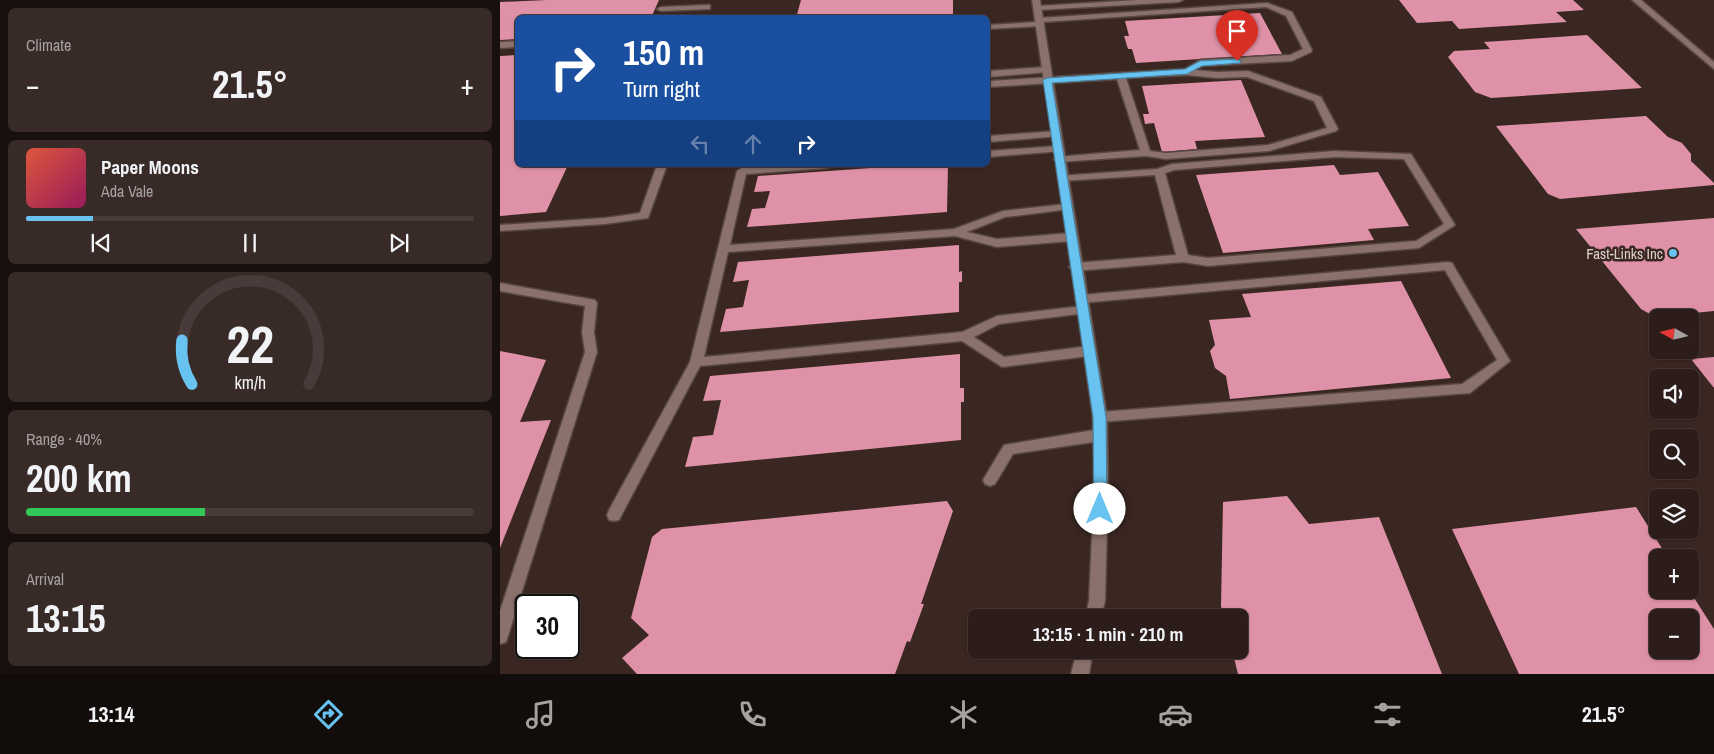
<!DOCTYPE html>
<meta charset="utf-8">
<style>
:root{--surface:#2c1d1a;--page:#382a27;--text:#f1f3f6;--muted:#a6a2a2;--line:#483b39;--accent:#69c3f1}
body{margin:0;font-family:"Archivo Narrow",sans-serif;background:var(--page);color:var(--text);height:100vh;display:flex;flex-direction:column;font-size:19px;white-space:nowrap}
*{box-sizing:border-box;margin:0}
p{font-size:16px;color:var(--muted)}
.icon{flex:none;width:28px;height:28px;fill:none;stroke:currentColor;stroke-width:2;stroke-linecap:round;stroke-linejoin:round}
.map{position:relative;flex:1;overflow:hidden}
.sheet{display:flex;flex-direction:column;gap:8px;padding:8px;background:#18100e;width:500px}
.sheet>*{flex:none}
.banner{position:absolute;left:15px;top:15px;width:475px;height:152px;border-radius:8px;box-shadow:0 1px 4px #0004,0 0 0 1px var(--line);background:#1a4fa0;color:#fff;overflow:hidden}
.needle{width:32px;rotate:278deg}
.buttons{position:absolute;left:1149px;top:309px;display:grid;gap:10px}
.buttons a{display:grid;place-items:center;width:50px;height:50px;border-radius:8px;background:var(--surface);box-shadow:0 1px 4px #0004,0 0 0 1px var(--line);font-size:25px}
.speed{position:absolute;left:15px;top:594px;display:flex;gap:10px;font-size:25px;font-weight:700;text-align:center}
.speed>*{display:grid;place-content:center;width:65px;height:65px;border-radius:50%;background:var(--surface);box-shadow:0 1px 4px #0004,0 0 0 1px var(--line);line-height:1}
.speed .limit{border:2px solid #111;border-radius:8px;background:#fff;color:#111}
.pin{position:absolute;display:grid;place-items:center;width:42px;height:42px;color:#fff;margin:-51px -21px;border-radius:50% 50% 50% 0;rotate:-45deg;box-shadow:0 0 5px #0007}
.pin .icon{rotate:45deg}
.me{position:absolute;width:55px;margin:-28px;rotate:0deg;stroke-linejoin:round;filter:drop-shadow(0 0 4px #0008)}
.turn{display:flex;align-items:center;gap:18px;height:105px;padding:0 25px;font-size:22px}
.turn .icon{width:65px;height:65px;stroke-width:2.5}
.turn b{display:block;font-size:35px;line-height:42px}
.lanes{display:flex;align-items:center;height:48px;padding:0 25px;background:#0003;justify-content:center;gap:25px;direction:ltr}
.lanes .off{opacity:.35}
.big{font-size:38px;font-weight:700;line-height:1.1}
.sheet .tile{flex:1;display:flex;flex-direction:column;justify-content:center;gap:8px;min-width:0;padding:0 18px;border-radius:8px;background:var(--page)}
.sheet .dial{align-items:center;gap:0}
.dial svg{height:130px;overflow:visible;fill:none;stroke:var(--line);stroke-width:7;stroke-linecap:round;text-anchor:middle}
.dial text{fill:var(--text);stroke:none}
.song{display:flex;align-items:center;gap:15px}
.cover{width:60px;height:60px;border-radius:8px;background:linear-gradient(135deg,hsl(10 70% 55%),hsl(330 70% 35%))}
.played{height:5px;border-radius:2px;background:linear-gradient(90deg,var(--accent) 15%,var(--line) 15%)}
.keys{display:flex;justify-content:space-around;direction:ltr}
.heat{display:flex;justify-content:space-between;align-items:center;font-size:28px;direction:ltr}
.charge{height:8px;border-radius:4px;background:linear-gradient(90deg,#34c759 40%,var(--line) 0)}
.trip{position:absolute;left:468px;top:609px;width:280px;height:50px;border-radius:8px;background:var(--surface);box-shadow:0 1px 4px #0004,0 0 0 1px var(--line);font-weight:700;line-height:50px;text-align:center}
.tabs{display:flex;height:80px;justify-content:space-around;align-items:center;background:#120c0a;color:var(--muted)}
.tabs .icon{width:35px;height:35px}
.tabs .selected{color:var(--accent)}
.tabs b{font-size:22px;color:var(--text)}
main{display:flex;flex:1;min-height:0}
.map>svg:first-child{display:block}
</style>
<main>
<section class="sheet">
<div class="tile"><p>Climate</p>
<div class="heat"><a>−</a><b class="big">21.5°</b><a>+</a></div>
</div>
<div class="tile">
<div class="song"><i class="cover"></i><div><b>Paper Moons</b><p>Ada Vale</p></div></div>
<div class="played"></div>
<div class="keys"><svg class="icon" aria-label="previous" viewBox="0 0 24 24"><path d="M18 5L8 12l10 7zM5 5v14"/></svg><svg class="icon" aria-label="pause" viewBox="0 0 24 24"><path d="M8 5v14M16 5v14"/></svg><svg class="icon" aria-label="next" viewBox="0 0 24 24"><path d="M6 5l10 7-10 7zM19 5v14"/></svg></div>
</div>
<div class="tile dial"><svg viewBox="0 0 100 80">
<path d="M14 69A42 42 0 1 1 86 69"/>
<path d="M14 69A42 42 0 0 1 8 42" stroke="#69c3f1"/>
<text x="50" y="56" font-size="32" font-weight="700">22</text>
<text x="50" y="72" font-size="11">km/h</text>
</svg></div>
<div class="tile"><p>Range · 40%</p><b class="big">200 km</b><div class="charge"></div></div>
<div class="tile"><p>Arrival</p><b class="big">13:15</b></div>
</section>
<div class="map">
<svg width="1214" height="674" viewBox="0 0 1214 674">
<rect width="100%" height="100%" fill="#3b2722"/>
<g fill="#df92a7" fill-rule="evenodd">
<polygon points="47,0 159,0 151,18 18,18 18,39 0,40 0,2"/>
<polygon points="301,0 453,0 453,15 402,18 296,18"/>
<polygon points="899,0 1073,0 1084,10 1056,12 1067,22 959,29 952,21 917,23"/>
<polygon points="760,13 782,54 636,63 632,49 628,49 624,36 629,36 625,21"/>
<polygon points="1087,35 1142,88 991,98 975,92 948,57 954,51 990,49 984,42"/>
<polygon points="18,55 18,165 68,165 46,212 0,216 0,56"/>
<polygon points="741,80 765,137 695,141 697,149 662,152 654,123 645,124 643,114 649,114 642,86"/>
<polygon points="1146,116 1168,137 1182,143 1191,154 1191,161 1214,183 1214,185 1060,199 1048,194 996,126"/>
<polygon points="413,165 448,165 447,212 247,227 252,209 265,208 270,191 254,192 258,176"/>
<polygon points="834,165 840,175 878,172 909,226 868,229 874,240 723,253 696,175"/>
<polygon points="1214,218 1214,311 1155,317 1141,309 1076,229"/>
<polygon points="459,245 459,272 462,271 462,282 459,282 459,312 220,332 226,309 243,307 249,280 233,282 238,262"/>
<polygon points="901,281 951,378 730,399 726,376 715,368 710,351 715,345 709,320 751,317 742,294"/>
<polygon points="0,351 46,360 20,422 51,420 0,548"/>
<polygon points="460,354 460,388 464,388 464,402 461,402 461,440 185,467 193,437 213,435 221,400 203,401 210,376"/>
<polygon points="1214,357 1214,388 1191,359"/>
<polygon points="787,496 809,524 879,517 942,674 738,674 732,650 739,650 739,618 724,618 721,606 723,502"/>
<polygon points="447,501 453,511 421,604 424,604 410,642 407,641 395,674 137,674 122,658 149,635 131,618 152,537 162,529"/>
<path d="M1136 507 1168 558H1158V590H1189L1214 629V674H1019L952 529ZM1158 618H1190V650H1158Z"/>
</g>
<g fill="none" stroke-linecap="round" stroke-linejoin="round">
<defs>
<g id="service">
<polygon points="637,0 683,0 679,2 538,10 534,8 538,6"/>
<path d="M767 3 792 12 812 50 811 52 792 61 702 66 695 70 717 72 748 71 821 97 838 129 836 131 769 151 666 159 646 156 559 162 554 159 555 157 640 150 617 79 488 87V81L685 69 700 60 790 55 803 49 786 16 766 7 543 22 544 24 540 26 488 29V25L536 22 535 20 539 18ZM687 75 717 78 747 77 814 101 827 128 768 145 666 153 650 151 626 78Z"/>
<polygon points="207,5 210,5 210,9 161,11 157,9 161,7"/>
<polygon points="18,41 18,47 0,48 0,42"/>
<polygon points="546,67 550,70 549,72 488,77 488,71"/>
<polygon points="556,131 559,132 559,136 488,142 488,136"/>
<polygon points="558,146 563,149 562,151 488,157 488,151"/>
<path d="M834 151 911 154 955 225 919 248 708 266 683 262 575 271 569 267 575 263 676 255 655 175 562 181 557 178 558 176 657 169 672 164ZM834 157 904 159 944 224 916 241 708 258 688 255 665 173 674 170Z"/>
<polygon points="157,165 167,165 148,218 105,224 0,231 0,225 105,218 140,213"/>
<polygon points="284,165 333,165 328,168 246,174 230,245 454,229 503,211 566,204 570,205 571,207 570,209 505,217 467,232 497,239 571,233 577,237 571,241 497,247 455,236 228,252 204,357 462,332 497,316 582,306 586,307 588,310 586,313 499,324 474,337 504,357 589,346 593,348 595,351 593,354 589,356 502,367 462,341 200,366 119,520 114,521 109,520 107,515 109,510 190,362 237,171 242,168"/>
<polygon points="948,262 952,263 1010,361 970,393 600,422 595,421 593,417 595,413 600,412 962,384 997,360 945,270 581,303 575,299 581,295"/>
<polygon points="0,283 95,300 97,303 94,332 97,352 8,636 6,642 0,644 0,611 85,352 82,332 85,306 0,291"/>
<polygon points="600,429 605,431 607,435 605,439 600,441 513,454 495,484 490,486 485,484 483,480 504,445"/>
</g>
<g id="minor">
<polygon points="532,0 540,0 607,417 608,490 605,601 601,618 585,618 589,601 594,490 593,417"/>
<polygon points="1132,0 1141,0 1214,62 1214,69"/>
<polygon points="577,650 593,650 589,674 571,674"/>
</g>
</defs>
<use href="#service" stroke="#564541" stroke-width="3"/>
<use href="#minor" stroke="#564541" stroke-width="3"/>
<use href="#service" fill="#8a716b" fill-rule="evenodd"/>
<use href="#minor" fill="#8a716b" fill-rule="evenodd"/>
</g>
<polygon fill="#69c3f1" stroke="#447f9d" points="737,59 741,61 740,63 702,66 687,74 552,83 606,417 607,509 605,513 600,514 596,513 594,509 593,417 543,80 547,78 685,69 700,61"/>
<circle fill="#69c3f1" stroke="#3b2722" stroke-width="2" cx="1173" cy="253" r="5"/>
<g text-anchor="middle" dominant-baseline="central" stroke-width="5" stroke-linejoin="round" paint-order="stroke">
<g font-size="15" fill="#ded0cc" stroke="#3b2722" text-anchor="end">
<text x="1163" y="253">Fast-Links Inc</text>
</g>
</g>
</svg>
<div class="buttons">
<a><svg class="needle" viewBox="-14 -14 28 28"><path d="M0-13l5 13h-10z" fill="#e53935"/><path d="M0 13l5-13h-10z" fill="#a6a2a2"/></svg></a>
<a><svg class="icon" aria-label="sound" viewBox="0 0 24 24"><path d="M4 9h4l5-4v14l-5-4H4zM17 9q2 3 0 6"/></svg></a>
<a><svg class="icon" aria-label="search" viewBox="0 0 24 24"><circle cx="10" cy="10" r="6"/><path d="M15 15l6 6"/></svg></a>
<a><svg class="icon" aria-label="layers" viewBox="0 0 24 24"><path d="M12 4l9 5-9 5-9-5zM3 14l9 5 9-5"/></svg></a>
<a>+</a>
<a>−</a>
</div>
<div class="speed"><div class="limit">30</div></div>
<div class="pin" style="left:737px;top:61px;background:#d93025"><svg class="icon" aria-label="arrive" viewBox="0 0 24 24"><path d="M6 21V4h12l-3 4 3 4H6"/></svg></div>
<svg class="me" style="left:600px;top:509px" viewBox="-20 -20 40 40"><circle r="19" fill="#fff"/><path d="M0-13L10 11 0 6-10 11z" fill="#69c3f1"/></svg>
<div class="trip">13:15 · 1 min · 210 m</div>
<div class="banner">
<div class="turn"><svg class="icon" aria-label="right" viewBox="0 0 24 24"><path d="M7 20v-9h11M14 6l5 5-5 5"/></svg><div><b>150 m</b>Turn right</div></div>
<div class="lanes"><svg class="icon off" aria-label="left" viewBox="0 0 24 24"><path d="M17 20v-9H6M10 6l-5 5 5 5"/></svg><svg class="icon off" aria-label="ahead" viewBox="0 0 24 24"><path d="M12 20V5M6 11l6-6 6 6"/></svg><svg class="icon" aria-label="right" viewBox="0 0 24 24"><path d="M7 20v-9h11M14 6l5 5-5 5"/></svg></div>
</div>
</div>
</main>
<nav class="tabs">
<b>13:14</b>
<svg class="icon selected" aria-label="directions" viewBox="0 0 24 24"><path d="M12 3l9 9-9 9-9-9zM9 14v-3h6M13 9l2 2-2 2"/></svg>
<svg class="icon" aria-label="music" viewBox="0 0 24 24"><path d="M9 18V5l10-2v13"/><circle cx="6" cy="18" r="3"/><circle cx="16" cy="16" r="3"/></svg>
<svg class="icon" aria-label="phone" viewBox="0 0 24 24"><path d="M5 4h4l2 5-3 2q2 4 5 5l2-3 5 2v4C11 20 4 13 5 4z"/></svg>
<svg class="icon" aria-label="climate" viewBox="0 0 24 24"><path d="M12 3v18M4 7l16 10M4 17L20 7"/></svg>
<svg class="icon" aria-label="car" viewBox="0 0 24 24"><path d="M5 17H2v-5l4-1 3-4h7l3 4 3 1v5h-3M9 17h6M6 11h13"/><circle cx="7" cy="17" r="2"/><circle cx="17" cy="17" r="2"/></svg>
<svg class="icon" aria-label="filters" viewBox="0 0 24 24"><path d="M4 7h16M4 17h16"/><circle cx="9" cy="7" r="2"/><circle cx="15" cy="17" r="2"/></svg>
<b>21.5°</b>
</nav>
